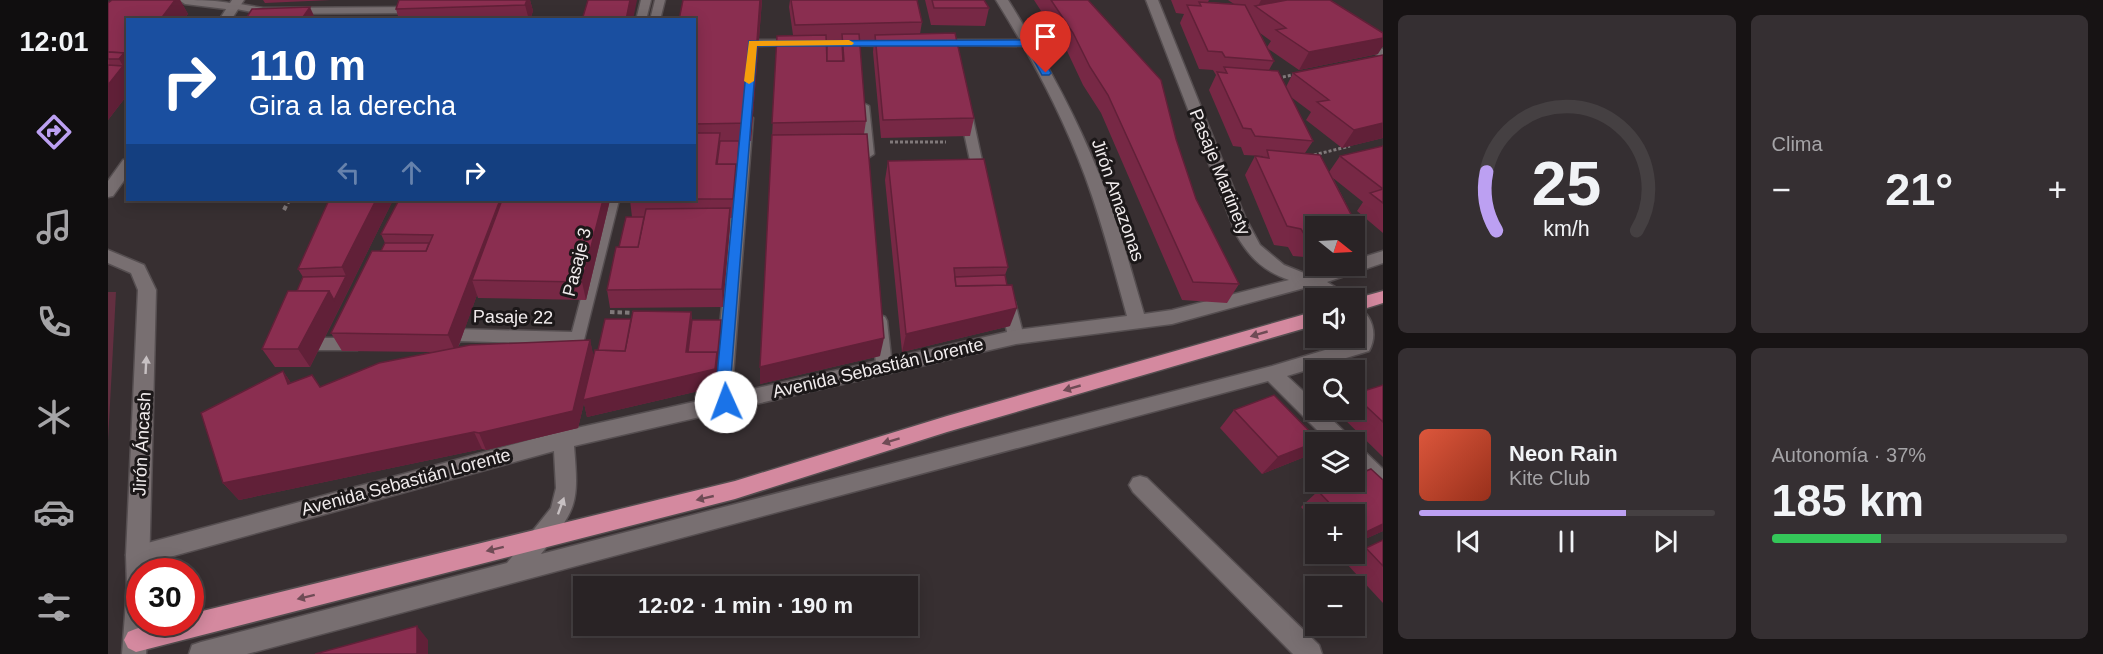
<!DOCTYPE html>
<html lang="es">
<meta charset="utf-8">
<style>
:root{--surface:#292325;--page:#352f32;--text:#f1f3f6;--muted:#a5a4a7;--line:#454042;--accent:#bca0f2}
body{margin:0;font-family:Arial,sans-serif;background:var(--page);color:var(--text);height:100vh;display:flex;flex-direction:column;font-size:22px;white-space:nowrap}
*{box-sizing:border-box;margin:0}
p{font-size:20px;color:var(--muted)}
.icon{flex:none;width:33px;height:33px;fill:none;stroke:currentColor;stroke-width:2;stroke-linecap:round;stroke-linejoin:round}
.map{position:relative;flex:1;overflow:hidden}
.panel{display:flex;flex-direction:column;gap:15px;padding:15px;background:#171314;width:720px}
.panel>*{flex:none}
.guide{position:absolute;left:18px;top:18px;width:570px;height:183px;border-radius:0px;box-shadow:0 3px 15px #0003,0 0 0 2px var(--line);background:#1a4fa0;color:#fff;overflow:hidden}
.needle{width:39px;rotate:108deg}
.fabs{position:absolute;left:1197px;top:216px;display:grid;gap:12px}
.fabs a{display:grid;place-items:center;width:60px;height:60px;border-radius:0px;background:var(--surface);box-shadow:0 3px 15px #0003,0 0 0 2px var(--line);font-size:30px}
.speed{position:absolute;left:18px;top:558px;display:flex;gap:12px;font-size:30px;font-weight:700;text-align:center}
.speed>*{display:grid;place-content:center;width:78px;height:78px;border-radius:50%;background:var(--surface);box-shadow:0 3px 15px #0003,0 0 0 2px var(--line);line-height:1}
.speed .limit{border:9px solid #d22;background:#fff;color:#111}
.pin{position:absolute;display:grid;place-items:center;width:51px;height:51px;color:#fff;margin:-62px -26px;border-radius:50% 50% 50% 0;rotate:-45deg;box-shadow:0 0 6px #0007}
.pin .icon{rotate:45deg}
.me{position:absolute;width:66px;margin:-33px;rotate:358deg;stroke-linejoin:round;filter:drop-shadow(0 0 4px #0008)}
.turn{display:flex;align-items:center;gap:21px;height:126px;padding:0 24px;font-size:27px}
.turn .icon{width:78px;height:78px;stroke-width:2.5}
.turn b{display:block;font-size:42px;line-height:51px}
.lanes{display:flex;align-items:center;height:57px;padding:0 24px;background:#0003;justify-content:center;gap:30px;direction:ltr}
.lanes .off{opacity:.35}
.big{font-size:45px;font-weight:600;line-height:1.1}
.panel .card{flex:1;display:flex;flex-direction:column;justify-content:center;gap:9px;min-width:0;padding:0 21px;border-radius:9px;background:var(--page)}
.panel .dial{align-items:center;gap:0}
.dial svg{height:156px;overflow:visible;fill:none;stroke:var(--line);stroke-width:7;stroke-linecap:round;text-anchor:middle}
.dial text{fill:var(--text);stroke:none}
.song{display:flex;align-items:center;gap:18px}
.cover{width:72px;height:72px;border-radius:9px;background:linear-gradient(135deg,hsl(10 70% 55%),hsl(10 70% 35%))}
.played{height:6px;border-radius:3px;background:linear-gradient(90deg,var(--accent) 70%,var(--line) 70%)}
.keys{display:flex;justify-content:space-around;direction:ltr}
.heat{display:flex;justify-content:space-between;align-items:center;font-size:33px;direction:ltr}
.charge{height:9px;border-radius:4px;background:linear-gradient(90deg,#34c759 37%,var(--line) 0)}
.panel .tiles{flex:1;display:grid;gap:15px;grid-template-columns:repeat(2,1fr)}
.trip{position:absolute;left:465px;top:576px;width:345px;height:60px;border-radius:0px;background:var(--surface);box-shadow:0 3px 15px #0003,0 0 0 2px var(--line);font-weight:600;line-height:60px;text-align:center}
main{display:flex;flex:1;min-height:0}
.dock{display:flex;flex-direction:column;width:108px;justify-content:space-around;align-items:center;background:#100e0f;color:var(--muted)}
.dock .icon{width:42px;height:42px}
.dock .on{color:var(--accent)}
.dock b{font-size:27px;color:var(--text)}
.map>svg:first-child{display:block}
</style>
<main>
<nav class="dock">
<b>12:01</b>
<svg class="icon on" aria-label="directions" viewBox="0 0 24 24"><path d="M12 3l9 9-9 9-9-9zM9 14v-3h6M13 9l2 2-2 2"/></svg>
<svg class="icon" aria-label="music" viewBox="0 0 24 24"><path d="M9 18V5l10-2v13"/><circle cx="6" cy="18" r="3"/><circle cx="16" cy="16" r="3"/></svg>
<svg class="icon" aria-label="phone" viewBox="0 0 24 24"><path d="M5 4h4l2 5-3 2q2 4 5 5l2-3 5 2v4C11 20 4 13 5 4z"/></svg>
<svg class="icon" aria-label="climate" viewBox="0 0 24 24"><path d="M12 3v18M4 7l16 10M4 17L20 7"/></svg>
<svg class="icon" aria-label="car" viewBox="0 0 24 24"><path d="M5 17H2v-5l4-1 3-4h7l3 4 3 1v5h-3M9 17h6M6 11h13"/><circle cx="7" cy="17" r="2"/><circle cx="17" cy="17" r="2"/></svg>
<svg class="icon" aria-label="filters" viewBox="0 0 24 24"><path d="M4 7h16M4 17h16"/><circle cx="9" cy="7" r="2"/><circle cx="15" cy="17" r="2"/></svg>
</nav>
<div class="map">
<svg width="1275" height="654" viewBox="0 0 1275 654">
<rect width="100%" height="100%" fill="#372f31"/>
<polygon fill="#632f40" points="0,292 8,292 0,441"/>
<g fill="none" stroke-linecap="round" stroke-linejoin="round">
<defs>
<g id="lane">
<polygon points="533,0 543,0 538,20 528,20"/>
<polygon points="547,0 557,0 552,20 542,20"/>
<polygon points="126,3 155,8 308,7 313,10 308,13 155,14 123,8 121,6"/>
<polygon points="689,40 693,41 693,45 644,46 639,43 644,40"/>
<polygon points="731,40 785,40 790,43 785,46 727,45 727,41"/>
<polygon points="830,40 922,40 927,43 922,46 826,45 826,41"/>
<polygon points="755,103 761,106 766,154 760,158 754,154 749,106"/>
<polygon points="858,111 864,114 878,179 872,183 866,179 852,114"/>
<polygon points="499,200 511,200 473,352 463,352 461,344 352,341 347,349 337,349 334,345 343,331 348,329 464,332"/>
<polygon points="900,297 907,302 916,337 913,341 903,341 900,337 893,302"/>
<polygon points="772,315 777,317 779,321 784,366 782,370 770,370 768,366 765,321 767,317"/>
<polygon points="201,338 249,338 254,340 257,344 254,348 249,350 201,350 196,348 193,344 196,340"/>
</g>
<g id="street">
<path d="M71 0C88 0 118 0 132 6L126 10 77 4Z"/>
<path d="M888 0H900C935 56 967 113 991 174 1010 220 1022 267 1036 314L1064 310 1181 280C1155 271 1141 257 1128 234L1038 0H1050L1137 217 1152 245 1176 265 1201 275 1230 266H1246V260L1275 251V263L1219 282 1237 293 1239 298H1220L1200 287 1064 324 908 344 466 446C471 505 469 508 433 554L1164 366 1247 341 1246 307C1265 312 1270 335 1261 351L1179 376 1208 403V410H1214L1241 436 1244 442H1221L1160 381 139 654H81L84 645 93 642 399 563 443 508 448 488 446 451 29 566 21 562 18 555 21 548 455 431 608 397 607 376 633 115 638 114 645 118 625 376 627 393 908 330 1019 316C1006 269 994 222 977 176 954 114 923 56 888 0Z"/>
<polygon points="1250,35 1275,49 1275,58 1246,42 1244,39"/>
<polygon points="1246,445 1253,448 1275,469 1275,492 1268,490 1246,468"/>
<polygon points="1032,476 1039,478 1211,645 1214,654 1185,654 1025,492 1021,485 1025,478"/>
</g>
<g id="secondary">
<polygon points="124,0 136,0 123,20 111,20"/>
<polygon points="20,159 20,175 5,196 0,197 0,181 15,160"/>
<polygon points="0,250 36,265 48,290 41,572 32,572 32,622 40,622 38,654 14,654 19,588 18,555 30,290 23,273 0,263"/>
</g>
<g id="highway">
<polygon points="1275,291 1275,303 1246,312 1246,299"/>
<path d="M1208 311V325L839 432 627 499 28 652 20 648 16 640 20 632C40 623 60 622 82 622V614L627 481 839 416Z"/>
</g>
</defs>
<use href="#lane" stroke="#554e50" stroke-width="3"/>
<use href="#street" stroke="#554e50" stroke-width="3"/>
<use href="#secondary" stroke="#554e50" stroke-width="3"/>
<use href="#highway" stroke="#554e50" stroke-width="3"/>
<g stroke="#80797a" stroke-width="3" stroke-dasharray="3 2" stroke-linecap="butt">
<polyline points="1170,78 1189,74"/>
<polyline points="782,142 838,142"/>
<polyline points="1206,155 1242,146"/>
</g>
<g stroke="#80797a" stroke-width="4" stroke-dasharray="4.5 3" stroke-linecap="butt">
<polyline points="176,210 181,200"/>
<polyline points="502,312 527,313"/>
</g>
<use href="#lane" fill="#786f71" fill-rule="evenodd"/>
<use href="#street" fill="#786f71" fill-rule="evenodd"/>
<use href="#secondary" fill="#786f71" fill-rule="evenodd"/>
<use href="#highway" fill="#d4899f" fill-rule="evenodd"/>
</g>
<g fill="#772845" fill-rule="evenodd">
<polygon points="4,0 72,0 80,14 75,20 20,20 20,94 0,120 0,3"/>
<polygon points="155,0 223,0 157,3"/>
<polygon points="291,0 422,0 425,11 422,20 291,20 288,9"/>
<polygon points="654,0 643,141 631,141 629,183 625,218 622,218 622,226 615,307 502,308 499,290 511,247 524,217 522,200 586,200 586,20"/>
<path d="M682 0H809L814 22 812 34 866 118 862 136 773 138 765 52 766 41H751L758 121 756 134 772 356 652 384 669 36 685 35 681 7ZM734 41V43H719L718 42Z"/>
<polygon points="817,0 876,0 881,8 877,26 823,25"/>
<polygon points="926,0 980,0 1068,139 1088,199 1131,284 1119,303 1074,300 993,113 975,85 959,51"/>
<path d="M1063 0H1101L1100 2 1126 4 1120 0H1222L1270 54 1191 70 1159 48 1166 61 1161 70 1178 87 1185 73 1275 138 1234 148 1198 120 1203 112 1183 97 1205 141 1197 153 1221 172 1232 156 1275 146V233L1249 211 1255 202 1225 178 1258 243 1246 258V226H1208V258L1185 256 1180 247 1166 245 1137 175 1147 156 1154 157 1155 156 1136 155 1133 147 1125 146 1101 90 1108 75 1105 70 1091 69 1072 23 1076 14 1068 13ZM1152 33 1163 41 1159 47Z"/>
<polygon points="780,161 900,267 897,275 902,326 794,352 777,180"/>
<polygon points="221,200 285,200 243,285 202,367 167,367 154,349 189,291 195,277 190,269"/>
<polygon points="291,200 502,200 478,300 370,298 369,295 350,347 482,340 485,355 523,319 583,312 584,320 614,330 608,387 479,417 476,403 470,428 378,450 374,449 131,500 115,483 175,371 183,383 212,387 324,352 234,351 223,333 273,251 277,243 273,234"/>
<polygon points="1275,385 1275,457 1229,412 1231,410 1246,410 1246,394"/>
<polygon points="1126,410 1208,442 1208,444 1194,458 1154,474 1112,428"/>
<polygon points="1210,491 1275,531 1246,544 1246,514 1208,514 1208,523 1193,507"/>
<polygon points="1275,540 1275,603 1238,563 1258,548"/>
</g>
<g fill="#612038">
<polygon points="67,0 72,0 80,14 75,20 52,20"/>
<polygon points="419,0 422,0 425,11 422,20 421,20 417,5"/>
<polygon points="522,0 529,0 525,20 518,20"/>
<polygon points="652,0 654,0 643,141 643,123"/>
<polygon points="1153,0 1197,0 1149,8"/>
<polygon points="202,7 206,16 204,20 193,20"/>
<polygon points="1275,38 1275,46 1270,54 1191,70 1201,52"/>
<polygon points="16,53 20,58 20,94 0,120 0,85 15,66 11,59"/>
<polygon points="1275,123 1275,138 1234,148 1246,130"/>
<polygon points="631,141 629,183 625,218 625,199"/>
<polygon points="268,200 285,200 243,285 202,367 190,349 221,291 238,276 234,267"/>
<polygon points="392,200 404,200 364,280 369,295 348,353 340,335"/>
<polygon points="495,200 502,200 478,300 474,282"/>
<polygon points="622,208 622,226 615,307 614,289"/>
<polygon points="909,308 902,326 794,352 798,334"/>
<polygon points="583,312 585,330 581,360 578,352"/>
<polygon points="613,320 614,330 608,387 479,417 476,403 470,428 378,450 371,433 482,340 486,358 607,369"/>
<polygon points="776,338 772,356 652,384 652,367"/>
<polygon points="175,371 187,389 180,384"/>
<polygon points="366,432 374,449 131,500 115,483"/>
<polygon points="1211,441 1208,442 1208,444 1194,458 1154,474 1170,457"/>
<polygon points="1275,524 1275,531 1246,544 1246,539 1252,535"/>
<polygon points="309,626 320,640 320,654 309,654"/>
</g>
<g fill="#8a2e50" stroke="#612038" stroke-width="1.5">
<polygon points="4,0 67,0 52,20 20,20 20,58 16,53 0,52 0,3"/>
<polygon points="291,0 419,0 417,5 288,9"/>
<polygon points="480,0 522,0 518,20 474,20"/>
<polygon points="575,0 652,0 643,123 586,124 586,20 571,20"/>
<polygon points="683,0 809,0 814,22 687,25"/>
<polygon points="824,0 876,0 881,8 826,8"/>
<polygon points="943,0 980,0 1053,80 1068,139 1088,199 1131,284 1085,282 1000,95 982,67 965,33"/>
<polygon points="1179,0 1222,0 1275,33 1275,38 1201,52 1168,30 1178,28 1147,6"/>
<polygon points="1091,2 1137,5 1166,61 1117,57 1114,52 1100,51 1079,5 1093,6"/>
<polygon points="202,7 193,20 137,20 144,9"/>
<polygon points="847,33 866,118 775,120 767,35"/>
<polygon points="734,34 751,34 758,121 664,123 669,36 718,35 719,61 736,61"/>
<polygon points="719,43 734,43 735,61 719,61"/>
<polygon points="0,52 16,53 11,59 0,59"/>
<polygon points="1275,55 1275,123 1246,130 1209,102 1221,100 1185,73"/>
<polygon points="0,65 15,66 0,85"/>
<polygon points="1116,67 1170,71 1205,141 1147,136 1143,129 1135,128 1109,72 1119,73"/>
<polygon points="586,133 612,133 608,164 628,164 625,199 586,199"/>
<polygon points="759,134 776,338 652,367 664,135"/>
<polygon points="612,141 631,141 629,173 628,164 609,164"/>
<polygon points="1275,146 1275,189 1232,156"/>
<polygon points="1159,150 1212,155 1258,243 1246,242 1246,226 1208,226 1208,238 1198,237 1193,229 1179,226 1147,156 1161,158"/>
<polygon points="876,159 900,267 846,268 848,286 904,285 909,308 798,334 780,161"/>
<polygon points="1275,189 1275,203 1262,193"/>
<polygon points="221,200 268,200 234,267 190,269"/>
<polygon points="291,200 392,200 340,335 223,333 264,251 318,251 325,235 273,234"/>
<polygon points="394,200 495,200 474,282 364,280"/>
<polygon points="622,208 614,289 499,290 508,247 530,247 538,209"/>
<polygon points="518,217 536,217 530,247 511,247"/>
<polygon points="277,243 321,243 318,251 273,251"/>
<polygon points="897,275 899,285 848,286 847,277"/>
<polygon points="238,276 226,300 221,291 189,291 195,277"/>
<polygon points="180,291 221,291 190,349 154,349"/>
<polygon points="525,311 583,312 578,352 609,352 607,369 475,400 487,350 517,351"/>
<polygon points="497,319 523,319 517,351 490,350"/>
<polygon points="584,320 613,320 609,360 609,352 580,352"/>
<polygon points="482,340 465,411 371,433 366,432 115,483 93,413 175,371 180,384 204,375 212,387 271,363 362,345"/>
<polygon points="1275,385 1275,422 1246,395 1246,394"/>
<polygon points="1166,395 1211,441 1170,457 1126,410"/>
<polygon points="1263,469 1275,480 1275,524 1252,535 1246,529 1246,514 1232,514 1210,491 1233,482 1246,482 1246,476"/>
<polygon points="1275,540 1275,566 1258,548"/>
<polygon points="309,626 309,654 207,654"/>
</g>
<defs><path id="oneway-solid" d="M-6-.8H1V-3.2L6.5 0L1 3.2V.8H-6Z" transform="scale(1.5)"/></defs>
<g fill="#6f4b55">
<use href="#oneway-solid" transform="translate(1151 334) rotate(164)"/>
<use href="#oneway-solid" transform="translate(964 388) rotate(164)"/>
<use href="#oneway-solid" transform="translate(783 441) rotate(163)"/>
<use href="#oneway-solid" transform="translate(597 498) rotate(167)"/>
<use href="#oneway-solid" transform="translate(387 549) rotate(166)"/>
<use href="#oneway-solid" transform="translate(198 597) rotate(166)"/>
</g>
<g fill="#c7c0c2">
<use href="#oneway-solid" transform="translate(38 365) rotate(-87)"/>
<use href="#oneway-solid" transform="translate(453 506) rotate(-70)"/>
</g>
<polygon fill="#1a73e8" stroke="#114b97" stroke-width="1.5" points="922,40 926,43 943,73 941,75 934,75 918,46 649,46 623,376 625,402 623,406 612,406 609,376 641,41"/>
<polygon fill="#f59e0b" points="741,40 746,43 744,45 649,46 646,81 641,84 636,81 641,41"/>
<g text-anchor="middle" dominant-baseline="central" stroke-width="6" stroke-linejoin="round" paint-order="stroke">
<g font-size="18" fill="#f1eced" stroke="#1c1819">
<text transform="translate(1112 172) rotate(68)">Pasaje Martinety</text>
<text transform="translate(1010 200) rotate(71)">Jirón Amazonas</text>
<text transform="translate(469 262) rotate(-76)">Pasaje 3</text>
<text transform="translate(405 317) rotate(1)">Pasaje 22</text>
<text transform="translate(770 368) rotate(-13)">Avenida Sebastián Lorente</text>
<text transform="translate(34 444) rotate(-87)">Jirón Áncash</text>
<text transform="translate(298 482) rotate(-15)">Avenida Sebastián Lorente</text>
</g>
</g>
</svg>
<div class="fabs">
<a><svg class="needle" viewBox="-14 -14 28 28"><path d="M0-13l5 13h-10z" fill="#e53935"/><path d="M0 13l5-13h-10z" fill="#a5a4a7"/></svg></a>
<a><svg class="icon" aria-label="sound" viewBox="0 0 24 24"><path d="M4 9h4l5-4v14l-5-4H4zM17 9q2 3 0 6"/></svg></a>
<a><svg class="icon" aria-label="search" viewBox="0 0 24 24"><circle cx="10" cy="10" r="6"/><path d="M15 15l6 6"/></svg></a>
<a><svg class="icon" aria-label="layers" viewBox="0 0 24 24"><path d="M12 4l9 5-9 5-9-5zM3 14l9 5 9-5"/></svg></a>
<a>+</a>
<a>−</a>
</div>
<div class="speed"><div class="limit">30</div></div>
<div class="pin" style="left:938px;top:73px;background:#d93025"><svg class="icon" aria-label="arrive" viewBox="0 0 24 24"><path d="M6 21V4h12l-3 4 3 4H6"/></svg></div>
<svg class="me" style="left:618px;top:402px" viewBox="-20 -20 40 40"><circle r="19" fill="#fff"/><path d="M0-13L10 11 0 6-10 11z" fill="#1a73e8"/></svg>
<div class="trip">12:02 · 1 min · 190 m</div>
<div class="guide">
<div class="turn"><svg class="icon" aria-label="right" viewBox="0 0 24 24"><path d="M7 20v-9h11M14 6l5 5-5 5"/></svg><div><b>110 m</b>Gira a la derecha</div></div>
<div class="lanes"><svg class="icon off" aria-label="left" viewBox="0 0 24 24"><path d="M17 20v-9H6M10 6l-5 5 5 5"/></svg><svg class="icon off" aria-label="ahead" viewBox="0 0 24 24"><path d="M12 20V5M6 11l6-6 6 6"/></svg><svg class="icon" aria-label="right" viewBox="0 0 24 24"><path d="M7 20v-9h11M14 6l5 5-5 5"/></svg></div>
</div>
</div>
<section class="panel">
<div class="tiles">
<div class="card dial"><svg viewBox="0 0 100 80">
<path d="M14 69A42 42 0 1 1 86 69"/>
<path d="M14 69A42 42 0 0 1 9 39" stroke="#bca0f2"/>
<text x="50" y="56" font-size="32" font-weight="700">25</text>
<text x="50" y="72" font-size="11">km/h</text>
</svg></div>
<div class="card"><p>Clima</p>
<div class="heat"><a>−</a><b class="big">21°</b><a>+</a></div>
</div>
<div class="card">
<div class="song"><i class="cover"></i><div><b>Neon Rain</b><p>Kite Club</p></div></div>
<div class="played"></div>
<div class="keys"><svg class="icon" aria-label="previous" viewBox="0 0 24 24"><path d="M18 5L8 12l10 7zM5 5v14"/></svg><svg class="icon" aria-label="pause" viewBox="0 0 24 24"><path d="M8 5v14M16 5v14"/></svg><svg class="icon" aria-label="next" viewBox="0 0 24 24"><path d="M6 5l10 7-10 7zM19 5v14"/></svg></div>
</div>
<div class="card"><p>Autonomía · 37%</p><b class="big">185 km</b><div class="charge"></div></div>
</div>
</section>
</main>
